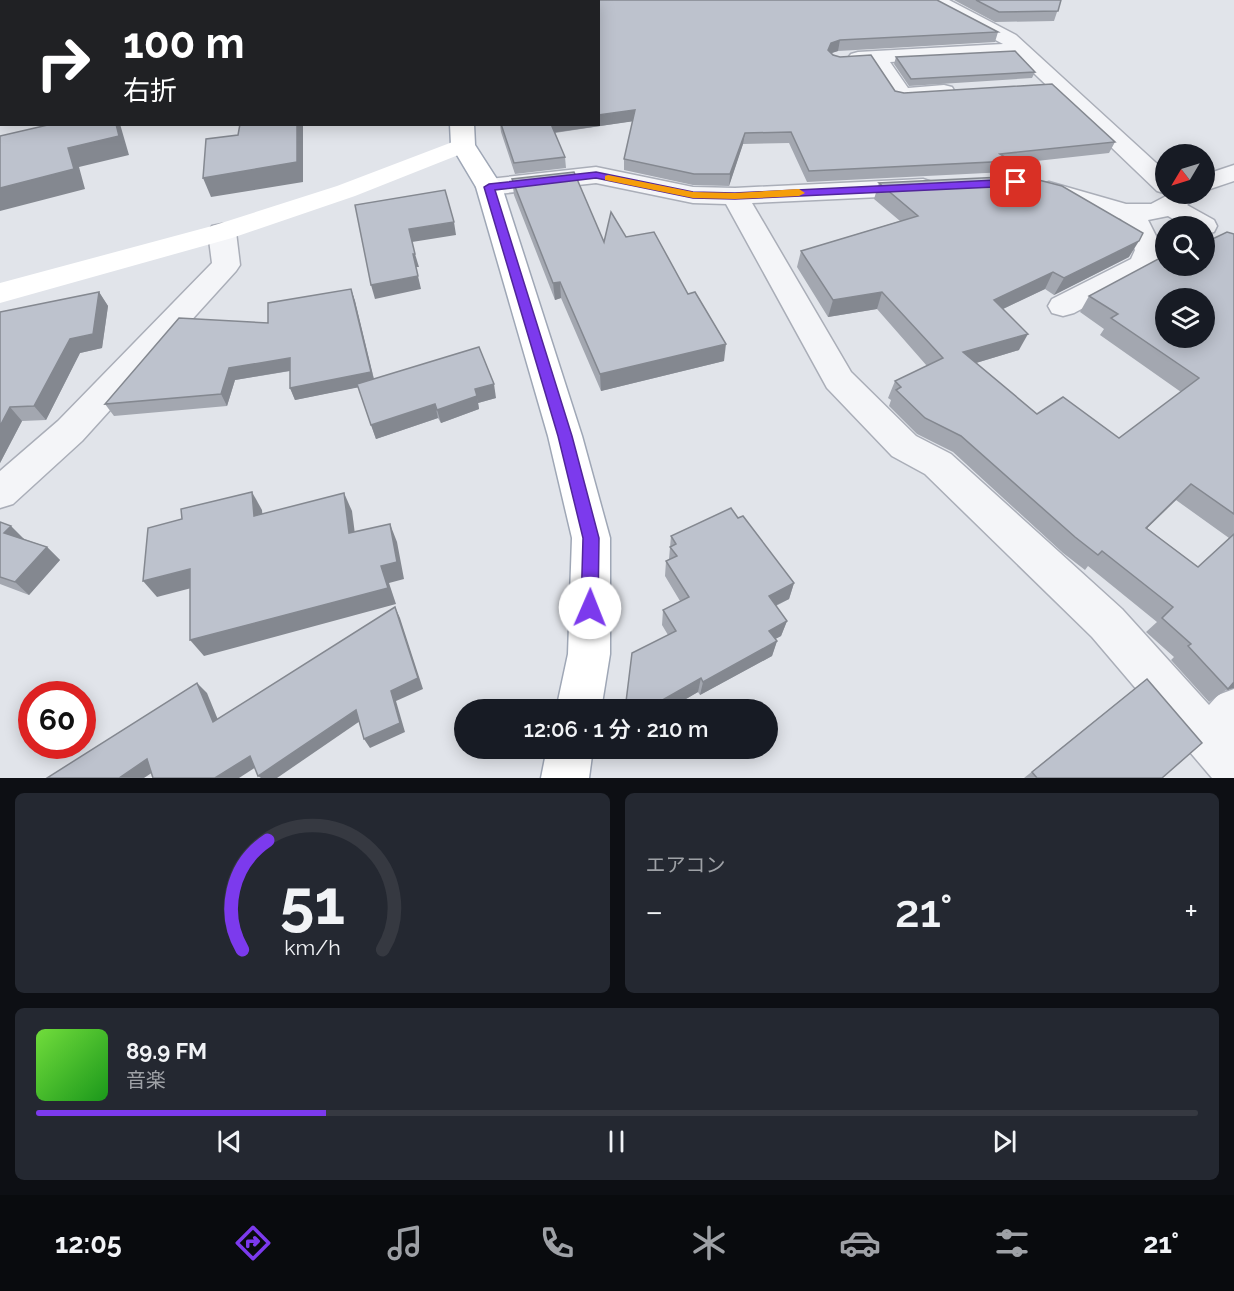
<!DOCTYPE html>
<html lang="ja">
<meta charset="utf-8">
<style>
:root{--surface:#171b24;--page:#242831;--text:#f1f3f6;--muted:#9ea1a6;--line:#363941;--accent:#7c3aed}
body{margin:0;font-family:Raleway,"Noto Sans JP",sans-serif;background:var(--page);color:var(--text);height:100vh;display:flex;flex-direction:column;font-size:22px;white-space:nowrap}
*{box-sizing:border-box;margin:0}
p{font-size:20px;color:var(--muted)}
.icon{flex:none;width:33px;height:33px;fill:none;stroke:currentColor;stroke-width:2;stroke-linecap:round;stroke-linejoin:round}
.map{position:relative;height:778px;overflow:hidden}
.side{display:flex;flex-direction:column;gap:15px;padding:15px;background:#0d0f14;flex:1}
.side>*{flex:none}
.top-card{position:absolute;left:0px;top:0px;width:600px;height:126px;box-shadow:0 3px 15px #0003;background:#202124;color:#fff;overflow:hidden}
.needle{width:39px;rotate:232deg}
.fabs{position:absolute;left:1155px;top:144px;display:grid;gap:12px}
.fabs a{display:grid;place-items:center;width:60px;height:60px;border-radius:50%;background:var(--surface);box-shadow:0 3px 15px #0003;font-size:30px}
.speed{position:absolute;left:18px;top:681px;display:flex;gap:12px;font-size:30px;font-weight:700;text-align:center}
.speed>*{display:grid;place-content:center;width:78px;height:78px;border-radius:50%;background:var(--surface);box-shadow:0 3px 15px #0003;line-height:1}
.speed .limit{border:9px solid #d22;background:#fff;color:#111}
.pin{position:absolute;display:grid;place-items:center;width:51px;height:51px;color:#fff;margin:-26px;border-radius:12px;box-shadow:0 3px 9px #0006}
.me{position:absolute;width:66px;margin:-33px;rotate:1deg;stroke-linejoin:round;filter:drop-shadow(0 0 4px #0008)}
.turn{display:flex;align-items:center;gap:21px;height:126px;padding:0 24px;font-size:27px}
.turn .icon{width:78px;height:78px;stroke-width:2.5}
.turn b{display:block;font-size:42px;line-height:51px}
.big{font-size:45px;font-weight:600;line-height:1.1}
.side .widget{flex:1;display:flex;flex-direction:column;justify-content:center;gap:9px;min-width:0;padding:0 21px;border-radius:9px;background:var(--page)}
.side .dial{align-items:center;gap:0}
.dial svg{height:156px;overflow:visible;fill:none;stroke:var(--line);stroke-width:7;stroke-linecap:round;text-anchor:middle}
.dial text{fill:var(--text);stroke:none}
.song{display:flex;align-items:center;gap:18px}
.cover{width:72px;height:72px;border-radius:9px;background:linear-gradient(135deg,hsl(100 70% 55%),hsl(120 70% 35%))}
.played{height:6px;border-radius:3px;background:linear-gradient(90deg,var(--accent) 25%,var(--line) 25%)}
.keys{display:flex;justify-content:space-around;direction:ltr}
.heat{display:flex;justify-content:space-between;align-items:center;font-size:33px;direction:ltr}
.side .tiles{flex:1;display:grid;gap:15px;grid-template-columns:1fr 1fr}
.widget:last-child{grid-column:span 2}
.trip{position:absolute;left:454px;top:699px;width:324px;height:60px;border-radius:30px;background:var(--surface);box-shadow:0 3px 15px #0003;font-weight:600;line-height:60px;text-align:center}
.menu{display:flex;height:96px;justify-content:space-around;align-items:center;background:#090b0e;color:var(--muted)}
.menu .icon{width:42px;height:42px}
.menu .active{color:var(--accent)}
.menu b{font-size:27px;color:var(--text)}
.map>svg:first-child{display:block}
</style>
<div class="map">
<svg width="1234" height="778" viewBox="0 0 1234 778">
<rect width="100%" height="100%" fill="#e1e4ea"/>
<g fill="none" stroke-linecap="round" stroke-linejoin="round">
<defs>
<g id="street">
<path d="M926 0H949L1016 35 1166 172 1167 194 1157 191 1015 55 890 62 908 88 944 85 952 87 955 92 952 97C935 101 911 104 894 100L870 64 851 62 848 58 851 54 858 52 1003 44 928 4Z"/>
<polygon points="1234,165 1234,181 1204,191 1204,175"/>
<polygon points="596,167 693,187 735,188 923,179 932,182 936,187 932,192 923,195 752,203 851,372 916,436 951,454 1122,609 1209,705 1218,695 1234,689 1234,778 1212,778 1092,637 925,474 892,456 827,388 726,204 693,203 596,183 489,195 480,192 476,187 480,182 489,179"/>
<polygon points="1049,182 1126,204 1151,204 1170,194 1199,194 1187,205 1214,220 1217,226 1214,232 1204,234 1204,226 1185,226 1168,216 1148,220 1163,250 1152,271 1074,313 1063,316 1052,313 1048,306 1052,299 1131,259 1135,250 1121,219 1040,195 1036,190 1040,185"/>
<polygon points="222,224 232,226 236,232 240,265 236,271 82,441 13,504 0,508 0,471 58,421 212,263 208,232 212,226"/>
</g>
<g id="primary">
<polygon points="467,0 485,0 466,2"/>
<polygon points="450,124 474,124 475,145 502,187 582,436 610,538 610,654 601,710 556,710 568,654 572,538 548,436 476,187 451,145"/>
<polygon points="547,748 593,748 589,778 541,778"/>
</g>
</defs>
<use href="#street" stroke="#aaaeb8" stroke-width="3"/>
<use href="#primary" stroke="#9fa7b6" stroke-width="3"/>
<use href="#street" fill="#f4f5f8" fill-rule="evenodd"/>
<polygon fill="#fff" fill-rule="evenodd" points="463,138 471,140 475,145 471,150 355,196 232,238 0,303 0,283 212,226 337,186"/>
<use href="#primary" fill="#fff" fill-rule="evenodd"/>
</g>
<g fill="#a3a7b0" fill-rule="evenodd">
<polygon points="0,0 2,2 2,116 0,116"/>
<polygon points="527,0 998,32 995,42 838,51 831,53 895,91 904,93 1115,142 1109,153 1010,164 1006,172 807,182 789,143 743,144 729,186 693,185 624,170 624,159 633,121 555,133 565,157 566,168 515,174 501,132 500,124 598,124"/>
<polygon points="954,0 1061,0 1054,21 995,22"/>
<polygon points="896,57 1035,72 1032,78 909,86 894,64"/>
<polygon points="512,179 604,242 626,237 688,294 724,361 601,391 561,298 555,300 514,195"/>
<path d="M879 183 1129 257 1054 295 1045 289 1003 309 1019 350 976 363 1037 414 1119 438 1181 392 1100 335 1104 329 1080 312 1089 296 1166 266 1234 234V688L1226 690 1209 702 1171 660 1174 657 1146 632 1157 622 1088 566 1085 570 1063 553 953 452 917 434 889 406 891 400 888 398 895 381 927 366 877 309 828 317 797 267 801 251 900 221 874 199ZM1176 500 1229 538 1198 567 1147 528Z"/>
<polygon points="351,289 355,301 374,379 496,398 478,403 479,409 441,423 438,418 376,439 358,387 295,400 290,388 290,371 235,380 227,406 114,416 105,404 268,323"/>
<polygon points="99,292 108,306 102,348 80,353 46,420 22,421 0,463 0,312"/>
<polygon points="738,518 794,583 789,599 776,606 787,621 781,636 775,639 777,641 772,656 700,695 698,692 667,710 625,710 668,635 662,625 663,610 680,601 665,576 666,561 669,559 671,536"/>
<polygon points="0,522 24,539 47,547 60,560 29,595 0,584"/>
<polygon points="1147,679 1162,778 1024,778"/>
</g>
<g fill="#848890">
<polygon points="840,40 838,51 829,54 828,50 831,43"/>
<polygon points="635,110 635,121 551,133 550,124 598,124 598,115"/>
<polygon points="116,124 120,124 129,155 79,167 85,189 0,211 0,188 68,148"/>
<polygon points="297,124 303,124 303,182 211,197 203,178"/>
<polygon points="745,133 743,144 729,186 730,174"/>
<polygon points="454,222 456,235 412,242 409,229"/>
<polygon points="1139,241 1129,257 1054,295 1064,278"/>
<polygon points="413,254 415,254 419,267 416,267"/>
<polygon points="1053,272 1045,289 986,317 994,300"/>
<polygon points="418,276 421,289 375,299 371,285"/>
<polygon points="560,282 561,298 555,300 553,283"/>
<polygon points="351,289 355,301 375,384 295,400 290,388"/>
<polygon points="99,292 108,306 102,348 80,353 46,420 34,406 70,339"/>
<polygon points="882,292 877,309 828,317 833,300"/>
<polygon points="1028,334 1019,350 956,369 963,352"/>
<polygon points="726,344 724,361 601,391 600,374"/>
<polygon points="290,358 295,370 235,380 227,406 221,394 229,368"/>
<polygon points="494,384 496,398 478,403 475,389"/>
<polygon points="477,396 479,409 441,423 437,410"/>
<polygon points="435,404 438,418 376,439 371,425"/>
<polygon points="10,407 22,421 0,463 0,426"/>
<polygon points="1191,484 1176,500 1132,543 1146,528"/>
<polygon points="252,492 262,510 264,534 254,516"/>
<polygon points="344,493 352,511 357,550 349,533"/>
<polygon points="390,524 397,542 404,579 389,583 396,604 204,656 190,640 381,566"/>
<polygon points="11,526 24,539 17,546 4,533"/>
<polygon points="47,547 60,560 29,595 15,582"/>
<polygon points="190,569 203,585 157,597 143,581"/>
<polygon points="794,583 789,599 764,611 769,596"/>
<polygon points="395,607 400,618 423,689 396,701 405,732 370,748 364,739 391,691"/>
<polygon points="787,621 781,636 764,645 769,631"/>
<polygon points="777,641 772,656 700,695 703,682"/>
<polygon points="701,678 698,692 667,710 645,710"/>
<polygon points="1234,681 1234,688 1226,690 1228,689"/>
<polygon points="197,683 207,693 223,732 213,722"/>
<polygon points="356,710 363,719 277,778 261,778 258,776"/>
<polygon points="250,756 259,765 239,778 215,778"/>
<polygon points="147,759 159,768 144,778 119,778"/>
</g>
<g fill="#bdc2cd" stroke="#848890" stroke-width="1.5" fill-rule="evenodd">
<polygon points="0,0 420,0 420,2 2,2 2,97 0,97"/>
<polygon points="527,0 937,0 998,32 840,40 831,43 828,50 833,55 840,57 871,55 895,91 904,93 1052,84 1115,142 1000,154 1011,161 809,171 791,132 745,133 730,174 694,174 624,159 635,110 598,115 598,2 527,2"/>
<polygon points="976,0 1061,0 1058,11 999,12"/>
<polygon points="1015,51 1035,72 911,79 896,57"/>
<polygon points="52,124 116,124 119,136 68,148 74,169 0,188 0,136"/>
<polygon points="240,124 297,124 297,162 203,178 206,139 238,135"/>
<polygon points="501,124 551,124 565,157 514,163"/>
<polygon points="574,172 604,242 611,212 626,237 654,232 688,294 695,292 726,344 600,374 560,282 553,283 512,179"/>
<path d="M1023 176 1062 186 1143 233 1139 241 1064 278 1053 272 994 300 1028 334 963 352 1037 414 1063 397 1119 438 1199 378 1111 318 1118 314 1089 296 1164 256 1166 253V266H1204V243L1227 232 1234 234V514L1191 484 1146 528 1198 567 1234 534V682L1228 689 1188 646 1191 644 1162 618 1173 607 1102 551 1098 555 1075 537 961 436 925 418 896 390 901 387 895 381 943 358 882 292 833 300 801 251 918 216 879 183ZM1166 298H1204V338H1166Z"/>
<polygon points="445,190 454,222 409,229 415,254 413,254 418,276 371,285 355,205"/>
<polygon points="351,289 371,372 290,388 290,358 229,368 221,394 105,404 179,318 268,323 268,303"/>
<polygon points="99,292 93,334 70,339 34,406 10,407 0,426 0,312"/>
<polygon points="479,347 494,384 475,389 477,396 437,410 435,404 371,425 357,384"/>
<polygon points="252,492 254,516 344,493 349,533 390,524 397,562 381,566 388,588 190,640 190,569 143,581 148,528 182,519 181,509"/>
<polygon points="731,508 738,518 743,516 794,583 769,596 787,621 769,631 777,641 703,682 701,678 645,710 625,710 632,653 676,631 663,610 689,597 666,561 677,556 670,547 676,544 671,536"/>
<polygon points="0,522 11,526 4,533 47,547 15,582 0,577"/>
<polygon points="395,607 418,678 391,691 400,723 364,739 356,710 258,776 250,756 215,778 153,778 147,759 119,778 47,778 197,683 213,722"/>
<polygon points="1147,679 1202,743 1162,778 1037,778 1032,772"/>
</g>
<polygon fill="#7c3aed" stroke="#51269a" stroke-width="1.5" points="596,172 693,192 735,193 1016,179 1021,182 1016,186 735,199 693,198 596,178 495,190 572,436 599,538 598,608 596,613 590,615 584,613 581,608 583,538 558,436 484,187 489,184"/>
<polygon fill="#f59e0b" points="608,175 693,192 735,193 799,189 805,193 799,196 735,199 693,198 605,180 605,176"/>
</svg>
<div class="fabs">
<a><svg class="needle" viewBox="-14 -14 28 28"><path d="M0-13l5 13h-10z" fill="#e53935"/><path d="M0 13l5-13h-10z" fill="#9ea1a6"/></svg></a>
<a><svg class="icon" aria-label="search" viewBox="0 0 24 24"><circle cx="10" cy="10" r="6"/><path d="M15 15l6 6"/></svg></a>
<a><svg class="icon" aria-label="layers" viewBox="0 0 24 24"><path d="M12 4l9 5-9 5-9-5zM3 14l9 5 9-5"/></svg></a>
</div>
<div class="speed"><div class="limit">60</div></div>
<div class="pin" style="left:1016px;top:182px;background:#d93025"><svg class="icon" aria-label="arrive" viewBox="0 0 24 24"><path d="M6 21V4h12l-3 4 3 4H6"/></svg></div>
<svg class="me" style="left:590px;top:608px" viewBox="-20 -20 40 40"><circle r="19" fill="#fff"/><path d="M0-13L10 11 0 6-10 11z" fill="#7c3aed"/></svg>
<div class="trip">12:06 · 1 分 · 210 m</div>
<div class="top-card">
<div class="turn"><svg class="icon" aria-label="right" viewBox="0 0 24 24"><path d="M7 20v-9h11M14 6l5 5-5 5"/></svg><div><b>100 m</b>右折</div></div>
</div>
</div>
<section class="side">
<div class="tiles">
<div class="widget dial"><svg viewBox="0 0 100 80">
<path d="M14 69A42 42 0 1 1 86 69"/>
<path d="M14 69A42 42 0 0 1 27 13" stroke="#7c3aed"/>
<text x="50" y="56" font-size="32" font-weight="700">51</text>
<text x="50" y="72" font-size="11">km/h</text>
</svg></div>
<div class="widget"><p>エアコン</p>
<div class="heat"><a>−</a><b class="big">21°</b><a>+</a></div>
</div>
<div class="widget">
<div class="song"><i class="cover"></i><div><b>89.9 FM</b><p>音楽</p></div></div>
<div class="played"></div>
<div class="keys"><svg class="icon" aria-label="previous" viewBox="0 0 24 24"><path d="M18 5L8 12l10 7zM5 5v14"/></svg><svg class="icon" aria-label="pause" viewBox="0 0 24 24"><path d="M8 5v14M16 5v14"/></svg><svg class="icon" aria-label="next" viewBox="0 0 24 24"><path d="M6 5l10 7-10 7zM19 5v14"/></svg></div>
</div>
</div>
</section>
<nav class="menu">
<b>12:05</b>
<svg class="icon active" aria-label="directions" viewBox="0 0 24 24"><path d="M12 3l9 9-9 9-9-9zM9 14v-3h6M13 9l2 2-2 2"/></svg>
<svg class="icon" aria-label="music" viewBox="0 0 24 24"><path d="M9 18V5l10-2v13"/><circle cx="6" cy="18" r="3"/><circle cx="16" cy="16" r="3"/></svg>
<svg class="icon" aria-label="phone" viewBox="0 0 24 24"><path d="M5 4h4l2 5-3 2q2 4 5 5l2-3 5 2v4C11 20 4 13 5 4z"/></svg>
<svg class="icon" aria-label="climate" viewBox="0 0 24 24"><path d="M12 3v18M4 7l16 10M4 17L20 7"/></svg>
<svg class="icon" aria-label="car" viewBox="0 0 24 24"><path d="M5 17H2v-5l4-1 3-4h7l3 4 3 1v5h-3M9 17h6M6 11h13"/><circle cx="7" cy="17" r="2"/><circle cx="17" cy="17" r="2"/></svg>
<svg class="icon" aria-label="filters" viewBox="0 0 24 24"><path d="M4 7h16M4 17h16"/><circle cx="9" cy="7" r="2"/><circle cx="15" cy="17" r="2"/></svg>
<b>21°</b>
</nav>
